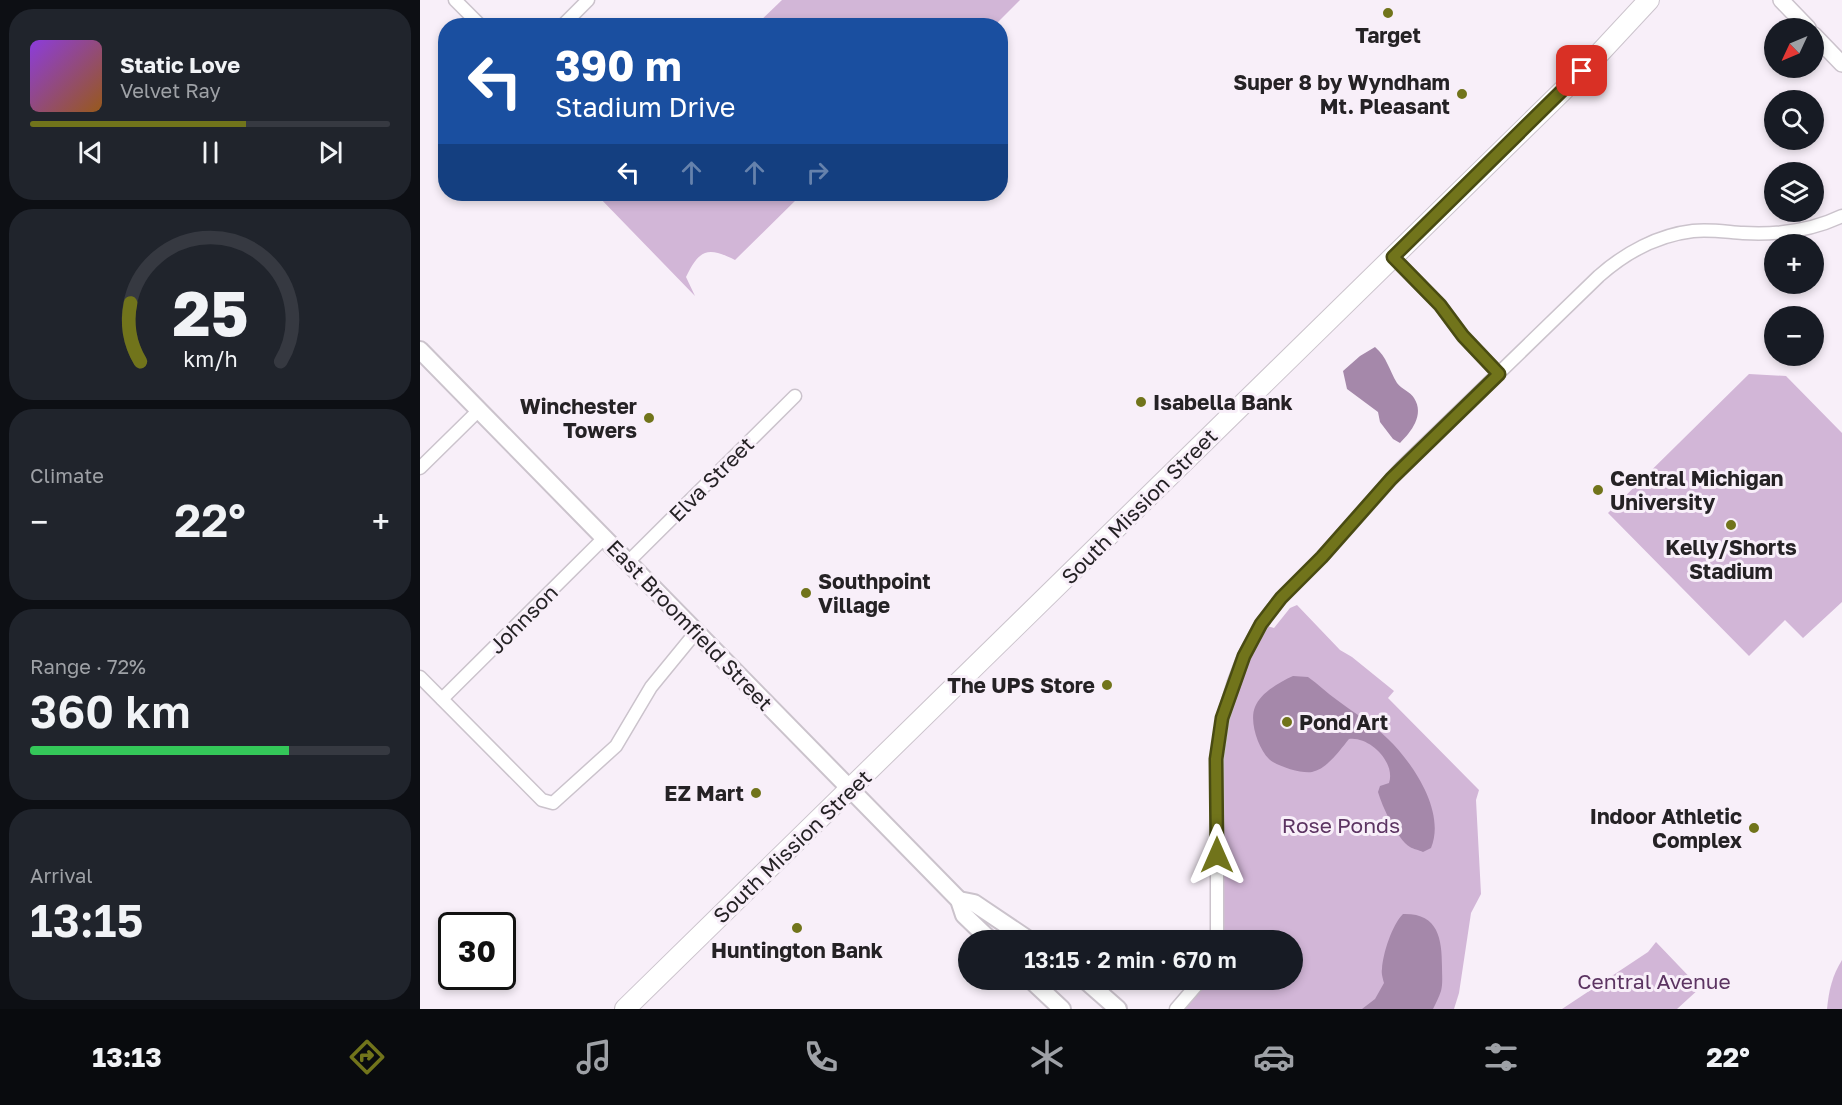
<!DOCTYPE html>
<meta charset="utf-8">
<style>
:root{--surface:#171b24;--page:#20242c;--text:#f1f3f6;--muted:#9ea1a6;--line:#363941;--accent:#71741b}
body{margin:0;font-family:"Golos Text",sans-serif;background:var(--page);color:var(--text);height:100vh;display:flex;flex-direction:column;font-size:22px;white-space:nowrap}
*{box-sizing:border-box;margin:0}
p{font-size:20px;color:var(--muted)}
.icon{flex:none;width:33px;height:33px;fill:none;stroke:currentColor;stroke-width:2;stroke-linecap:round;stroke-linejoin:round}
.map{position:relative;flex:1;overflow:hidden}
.side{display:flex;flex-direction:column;gap:9px;padding:9px;background:#0d0f14;width:420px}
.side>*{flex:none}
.banner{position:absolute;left:18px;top:18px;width:570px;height:183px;border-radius:24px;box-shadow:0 3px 9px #0003;background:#1a4fa0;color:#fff;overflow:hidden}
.needle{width:39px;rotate:226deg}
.controls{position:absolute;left:1344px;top:18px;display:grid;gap:12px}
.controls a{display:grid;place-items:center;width:60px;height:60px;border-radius:50%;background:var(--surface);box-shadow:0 3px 9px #0003;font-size:30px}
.speed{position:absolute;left:18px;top:912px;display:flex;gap:12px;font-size:30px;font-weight:700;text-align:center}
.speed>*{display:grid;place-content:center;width:78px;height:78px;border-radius:50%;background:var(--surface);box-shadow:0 3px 9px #0003;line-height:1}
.speed .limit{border:3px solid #111;border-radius:9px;background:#fff;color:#111}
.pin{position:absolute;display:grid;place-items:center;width:51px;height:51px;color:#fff;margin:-26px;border-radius:12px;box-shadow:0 3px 9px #0006}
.me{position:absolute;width:66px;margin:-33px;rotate:0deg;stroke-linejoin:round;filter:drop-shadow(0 0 4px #0008)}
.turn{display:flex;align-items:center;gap:21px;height:126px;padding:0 18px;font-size:27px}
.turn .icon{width:78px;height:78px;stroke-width:2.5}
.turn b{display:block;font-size:42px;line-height:51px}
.lanes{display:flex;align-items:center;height:57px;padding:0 18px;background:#0003;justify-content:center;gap:30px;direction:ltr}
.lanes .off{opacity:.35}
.big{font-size:45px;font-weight:600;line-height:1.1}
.side .tile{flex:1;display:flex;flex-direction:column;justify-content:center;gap:9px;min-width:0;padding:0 21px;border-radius:24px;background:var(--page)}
.side .dial{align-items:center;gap:0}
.dial svg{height:156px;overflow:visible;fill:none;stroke:var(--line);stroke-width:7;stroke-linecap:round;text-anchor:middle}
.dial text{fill:var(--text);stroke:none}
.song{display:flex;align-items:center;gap:18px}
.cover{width:72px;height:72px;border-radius:9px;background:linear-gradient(135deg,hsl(270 70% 55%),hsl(30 70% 35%))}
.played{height:6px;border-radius:3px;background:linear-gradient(90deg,var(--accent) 60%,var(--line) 60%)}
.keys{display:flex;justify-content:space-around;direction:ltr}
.heat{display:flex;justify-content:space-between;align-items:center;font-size:33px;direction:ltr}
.charge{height:9px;border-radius:4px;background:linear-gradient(90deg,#34c759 72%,var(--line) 0)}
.trip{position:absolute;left:538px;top:930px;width:345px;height:60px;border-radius:30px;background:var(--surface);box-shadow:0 3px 9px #0003;font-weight:600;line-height:60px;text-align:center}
.dock{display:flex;height:96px;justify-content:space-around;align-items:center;background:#090b0e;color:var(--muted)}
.dock .icon{width:42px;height:42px}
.dock .selected{color:var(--accent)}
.dock b{font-size:27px;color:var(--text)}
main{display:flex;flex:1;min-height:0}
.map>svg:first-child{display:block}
</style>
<main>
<section class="side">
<div class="tile">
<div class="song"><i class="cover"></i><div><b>Static Love</b><p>Velvet Ray</p></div></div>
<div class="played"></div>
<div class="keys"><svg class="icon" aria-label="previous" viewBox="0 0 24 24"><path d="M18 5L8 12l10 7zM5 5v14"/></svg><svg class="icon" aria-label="pause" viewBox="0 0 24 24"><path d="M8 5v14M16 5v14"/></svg><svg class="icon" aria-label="next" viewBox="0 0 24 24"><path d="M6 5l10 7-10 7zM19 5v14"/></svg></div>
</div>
<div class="tile dial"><svg viewBox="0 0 100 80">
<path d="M14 69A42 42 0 1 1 86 69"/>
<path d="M14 69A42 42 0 0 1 9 39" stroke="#71741b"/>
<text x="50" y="56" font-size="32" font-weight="700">25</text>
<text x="50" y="72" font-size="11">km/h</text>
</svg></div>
<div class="tile"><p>Climate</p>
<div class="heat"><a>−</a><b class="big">22°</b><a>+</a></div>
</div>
<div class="tile"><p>Range · 72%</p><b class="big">360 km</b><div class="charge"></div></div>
<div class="tile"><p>Arrival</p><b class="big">13:15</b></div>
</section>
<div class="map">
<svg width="1422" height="1009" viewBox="0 0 1422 1009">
<rect width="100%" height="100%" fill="#f8eff9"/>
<g fill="#d2b6d7">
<polygon points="362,0 600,0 575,25 336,25"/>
<path d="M176 194H382L315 260C287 246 279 250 266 277L275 296Z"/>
<polygon points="1329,374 1366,376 1422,433 1422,602 1383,638 1365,620 1329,656 1188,513"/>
<polygon points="877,605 920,650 932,657 974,691 968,698 1059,790 1056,800 1061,894 1051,913 1039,993 1034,1009 756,1009 781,980 873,980 873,940 796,940 800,736 841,624 854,628 870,608"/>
<polygon points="1236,942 1280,988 1257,1009 1142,1009 1228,952"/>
<path d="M1422 960V1009H1407C1409 990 1412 976 1422 960Z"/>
</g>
<g fill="#a588aa">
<path d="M955 347C967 357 969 370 977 383 981 389 991 392 994 398 1005 415 991 432 980 443L973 439 960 422 958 412 927 389 923 371 940 356Z"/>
<path d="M873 676 888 677C898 684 907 693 917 700 934 713 953 724 968 739 993 763 1026 812 1011 848L1003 852C999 850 993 849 990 847 977 839 962 806 958 792L960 786 969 783C976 762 949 736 929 739 920 750 907 769 892 772 882 774 856 766 849 759 838 748 829 721 835 707 841 692 860 682 873 676Z"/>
<path d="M983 914C1018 913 1022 938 1022 967 1022 975 1023 984 1021 991 1019 997 1016 1003 1013 1009H942L955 999 964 983C963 979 961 973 962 969 963 953 972 925 983 914Z"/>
</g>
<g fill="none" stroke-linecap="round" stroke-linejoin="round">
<defs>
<g id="minor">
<polyline points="35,0 61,26"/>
<polyline points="142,26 168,0"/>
<polyline points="973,257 1020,305 1043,336 1079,374"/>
<polyline points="0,468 59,410"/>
<polyline points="208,562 375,396"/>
<polyline points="0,677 122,800 133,803 196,746 231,687 276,632"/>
<polyline points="22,699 184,538"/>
<path d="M797 940V759L803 718 814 682 824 656 841 624 861 598 902 557 981 468 1179 276C1205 253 1238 235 1273 231 1289 229 1307 232 1323 233 1358 235 1391 231 1422 216"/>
<polyline points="756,1009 781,980"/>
</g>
<g id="tertiary">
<polyline points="1361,0 1388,28"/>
<polyline points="1394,35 1422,64"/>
</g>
<g id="secondary">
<polyline points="0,350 539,900 544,915 570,940"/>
<polyline points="539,900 554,903 609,940"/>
<polyline points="611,980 642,1009"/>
<polyline points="665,980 698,1009"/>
</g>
<polyline id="primary" points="205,1009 1163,71 1229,0"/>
</defs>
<use href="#minor" stroke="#cbc3cc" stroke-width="15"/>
<use href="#tertiary" stroke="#cbc3cc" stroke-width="18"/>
<use href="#secondary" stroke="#cbc3cc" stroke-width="20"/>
<use href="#primary" stroke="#cbc3cc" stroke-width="22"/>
<use href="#minor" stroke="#fff" stroke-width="12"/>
<use href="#tertiary" stroke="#fff" stroke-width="15"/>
<use href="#secondary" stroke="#fff" stroke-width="16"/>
<use href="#primary" stroke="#fff" stroke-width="20"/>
</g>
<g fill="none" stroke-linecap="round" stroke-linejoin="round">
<defs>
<polyline id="route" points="797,855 796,759 802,718 824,656 841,624 861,598 902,557 971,479 1079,374 1043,336 1020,305 973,257 1162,71"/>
</defs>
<use href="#route" stroke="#494b12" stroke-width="15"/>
<use href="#route" stroke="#71741b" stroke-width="10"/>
</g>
<g fill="#71741b" stroke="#f8eff9" stroke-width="2">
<circle cx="968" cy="13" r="6"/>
<circle cx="1042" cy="94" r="6"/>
<circle cx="721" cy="402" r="6"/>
<circle cx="229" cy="418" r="6"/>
<circle cx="1178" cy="490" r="6"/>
<circle cx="1311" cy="525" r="6"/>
<circle cx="386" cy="593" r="6"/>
<circle cx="687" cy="685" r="6"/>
<circle cx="867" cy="722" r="6"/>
<circle cx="336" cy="793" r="6"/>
<circle cx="1334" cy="828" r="6"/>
<circle cx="377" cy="928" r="6"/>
</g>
<g text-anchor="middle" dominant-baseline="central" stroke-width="6" stroke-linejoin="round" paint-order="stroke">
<g font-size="21" font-weight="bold" fill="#252225" stroke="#f8eff9" text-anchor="end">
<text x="968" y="35" text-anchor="middle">Target</text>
<text x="1030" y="82">Super 8 by Wyndham<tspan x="1030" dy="24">Mt. Pleasant</tspan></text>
<text x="733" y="402" text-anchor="start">Isabella Bank</text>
<text x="217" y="406">Winchester<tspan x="217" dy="24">Towers</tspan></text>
<text x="1190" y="478" text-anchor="start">Central Michigan<tspan x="1190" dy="24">University</tspan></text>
<text x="1311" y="547" text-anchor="middle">Kelly/Shorts<tspan x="1311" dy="24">Stadium</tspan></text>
<text x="398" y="581" text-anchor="start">Southpoint<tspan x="398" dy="24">Village</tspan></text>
<text x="675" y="685">The UPS Store</text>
<text x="879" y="722" text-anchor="start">Pond Art</text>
<text x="324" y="793">EZ Mart</text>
<text x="1322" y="816">Indoor Athletic<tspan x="1322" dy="24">Complex</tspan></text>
<text x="377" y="950" text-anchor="middle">Huntington Bank</text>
</g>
<g font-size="21" fill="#252225" stroke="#f8eff9">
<text transform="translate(291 479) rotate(-45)">Elva Street</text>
<text transform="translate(719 506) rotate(-45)">South Mission Street</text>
<text transform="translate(103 619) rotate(-45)">Johnson</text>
<text transform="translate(270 625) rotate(46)">East Broomfield Street</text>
<text transform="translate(372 846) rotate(-44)">South Mission Street</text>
</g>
<g font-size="21" fill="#5c3462" stroke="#f8eff9">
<text x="921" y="825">Rose Ponds</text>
<text x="1234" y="981">Central Avenue</text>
</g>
</g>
</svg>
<div class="controls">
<a><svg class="needle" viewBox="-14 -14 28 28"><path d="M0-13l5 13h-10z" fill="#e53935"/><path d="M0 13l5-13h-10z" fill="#9ea1a6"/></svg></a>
<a><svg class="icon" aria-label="search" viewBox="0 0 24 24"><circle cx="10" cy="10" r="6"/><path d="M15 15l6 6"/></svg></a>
<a><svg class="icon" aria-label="layers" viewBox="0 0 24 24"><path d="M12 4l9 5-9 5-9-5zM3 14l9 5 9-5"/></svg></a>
<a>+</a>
<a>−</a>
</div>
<div class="speed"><div class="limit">30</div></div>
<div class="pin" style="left:1162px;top:71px;background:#d93025"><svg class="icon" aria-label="arrive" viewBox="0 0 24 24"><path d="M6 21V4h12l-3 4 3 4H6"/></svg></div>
<svg class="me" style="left:797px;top:855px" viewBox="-20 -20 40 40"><path d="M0-17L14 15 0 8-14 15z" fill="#71741b" stroke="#fff" stroke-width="4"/></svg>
<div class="trip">13:15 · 2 min · 670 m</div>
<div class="banner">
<div class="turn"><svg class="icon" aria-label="left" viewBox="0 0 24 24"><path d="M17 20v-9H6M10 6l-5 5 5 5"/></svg><div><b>390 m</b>Stadium Drive</div></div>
<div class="lanes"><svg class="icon" aria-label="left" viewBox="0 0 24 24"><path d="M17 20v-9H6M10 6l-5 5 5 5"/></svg><svg class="icon off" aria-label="ahead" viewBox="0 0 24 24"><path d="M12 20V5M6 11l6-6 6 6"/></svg><svg class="icon off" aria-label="ahead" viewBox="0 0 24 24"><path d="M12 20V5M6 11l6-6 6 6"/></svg><svg class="icon off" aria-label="right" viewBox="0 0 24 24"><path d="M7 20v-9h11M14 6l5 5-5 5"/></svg></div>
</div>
</div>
</main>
<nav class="dock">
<b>13:13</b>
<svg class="icon selected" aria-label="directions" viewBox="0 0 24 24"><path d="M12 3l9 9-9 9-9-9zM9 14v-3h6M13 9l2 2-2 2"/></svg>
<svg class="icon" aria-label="music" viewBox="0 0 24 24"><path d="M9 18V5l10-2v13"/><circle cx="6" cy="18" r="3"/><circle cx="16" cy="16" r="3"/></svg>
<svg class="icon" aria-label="phone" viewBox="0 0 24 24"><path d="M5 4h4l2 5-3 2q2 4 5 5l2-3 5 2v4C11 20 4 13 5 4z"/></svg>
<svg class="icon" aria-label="climate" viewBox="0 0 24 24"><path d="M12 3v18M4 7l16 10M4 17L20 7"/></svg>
<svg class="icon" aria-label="car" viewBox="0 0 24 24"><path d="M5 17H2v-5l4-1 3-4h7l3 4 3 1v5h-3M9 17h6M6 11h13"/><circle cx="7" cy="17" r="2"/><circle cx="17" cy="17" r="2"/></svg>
<svg class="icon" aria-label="filters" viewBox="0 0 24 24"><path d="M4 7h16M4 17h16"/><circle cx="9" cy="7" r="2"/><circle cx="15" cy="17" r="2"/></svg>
<b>22°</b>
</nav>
